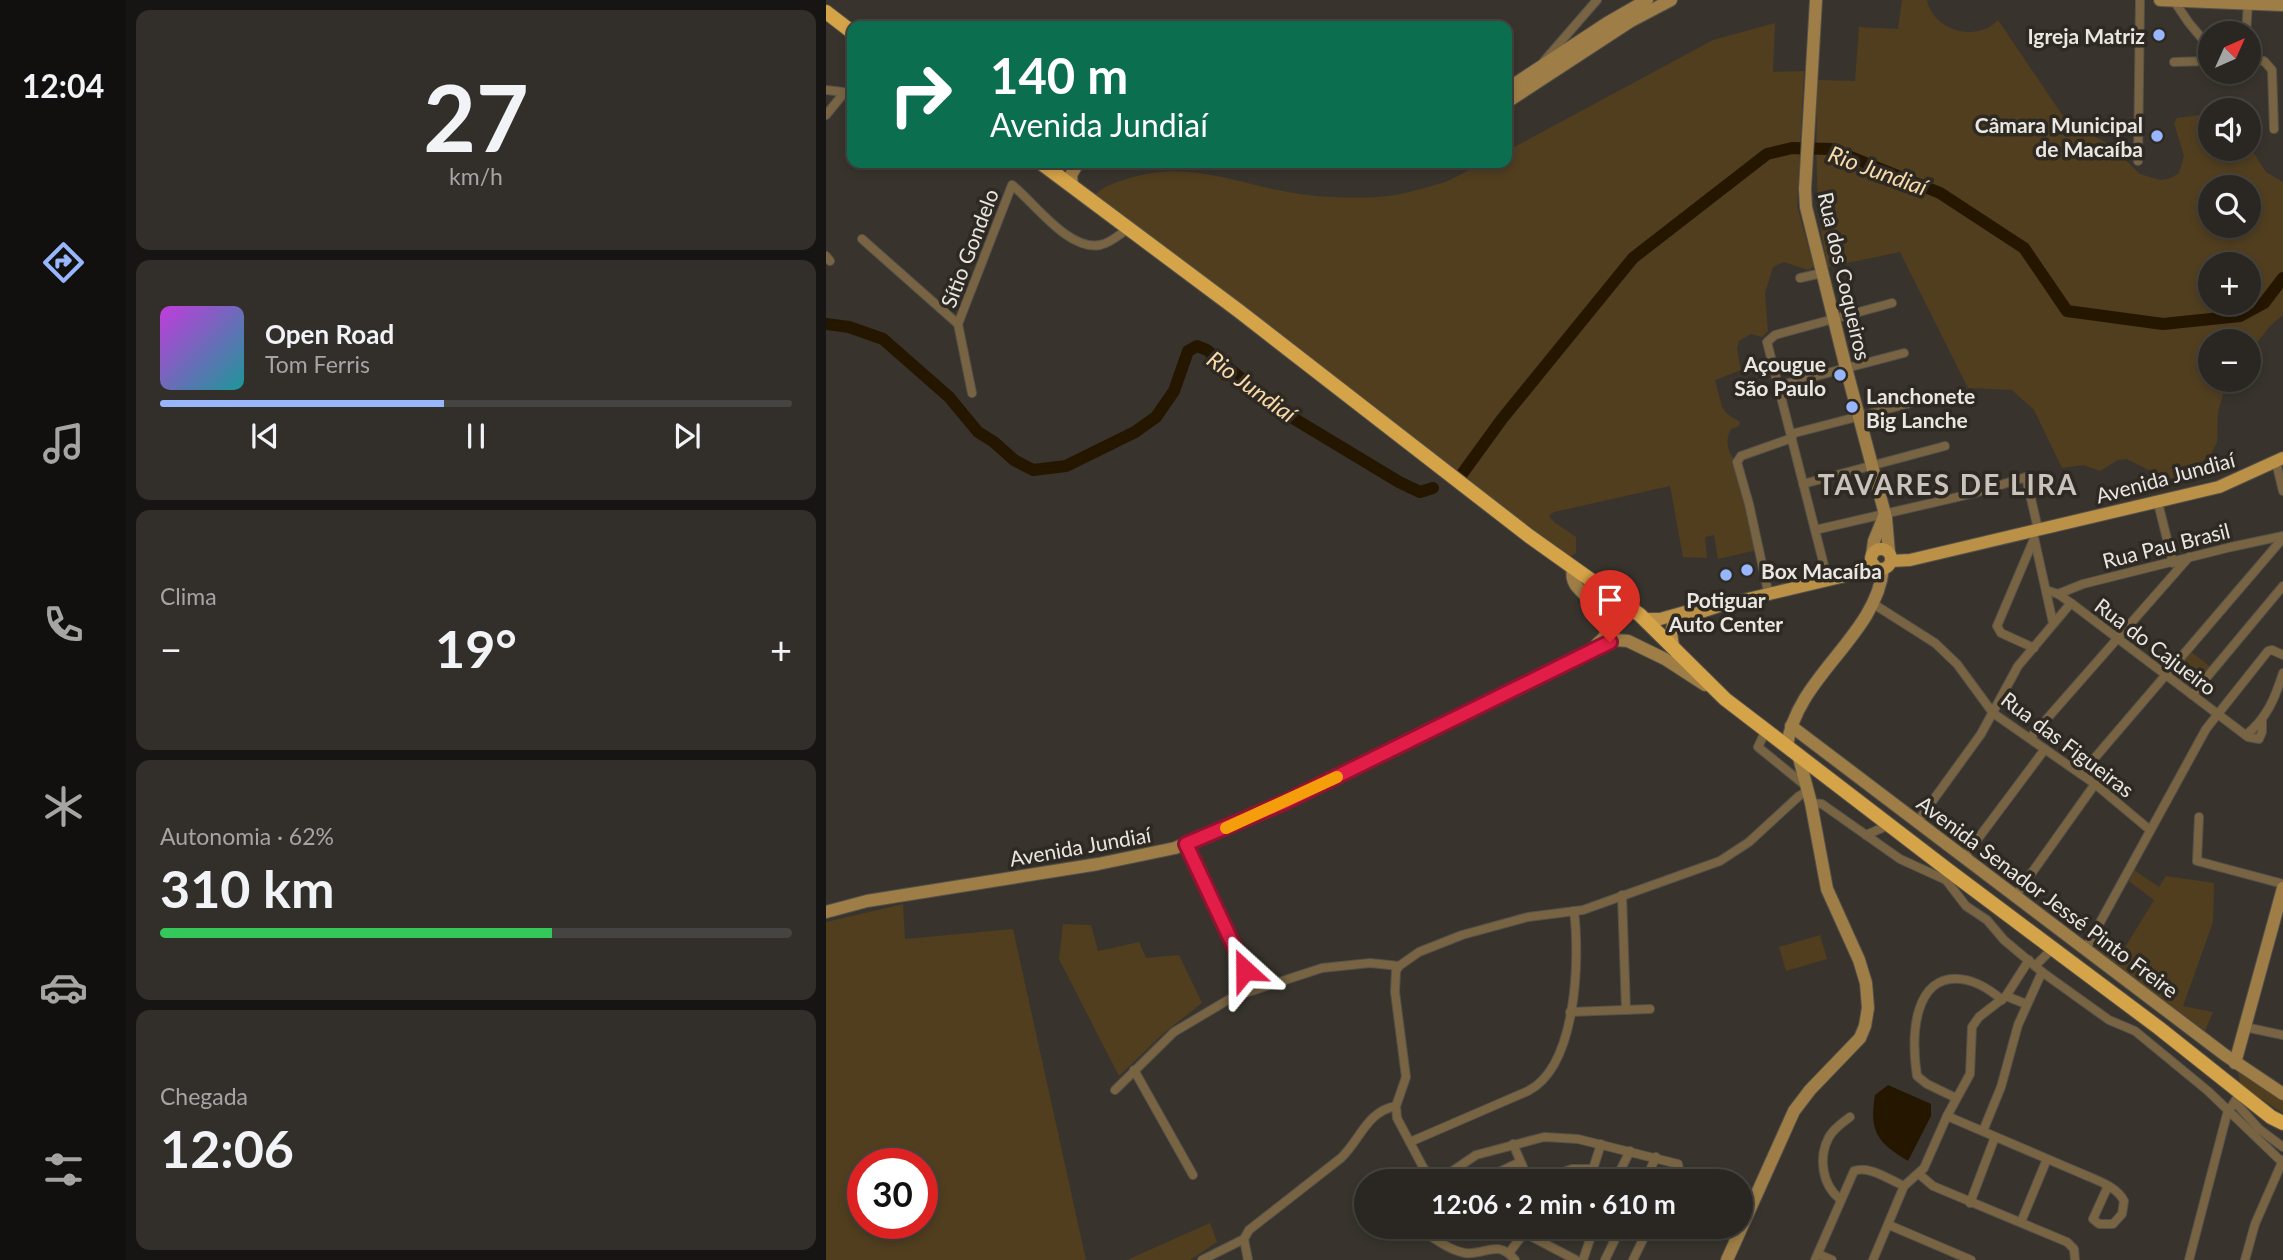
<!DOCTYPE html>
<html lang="pt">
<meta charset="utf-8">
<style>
:root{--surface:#2a2722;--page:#322f2a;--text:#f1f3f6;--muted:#a5a5a5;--line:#464440;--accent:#97b6fd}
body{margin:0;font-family:Lato,sans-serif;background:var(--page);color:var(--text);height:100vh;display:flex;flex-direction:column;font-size:26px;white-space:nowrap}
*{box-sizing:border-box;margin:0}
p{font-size:23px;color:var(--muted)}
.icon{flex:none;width:38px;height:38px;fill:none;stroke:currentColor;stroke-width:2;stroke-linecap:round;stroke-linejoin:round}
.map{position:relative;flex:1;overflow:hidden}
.side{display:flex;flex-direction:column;gap:10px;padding:10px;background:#171513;width:700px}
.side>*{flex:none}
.guide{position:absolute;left:21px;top:21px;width:665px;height:147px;border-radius:14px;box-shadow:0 4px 10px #0003,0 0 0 2px var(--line);background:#0b6e4f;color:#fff;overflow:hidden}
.needle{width:46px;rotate:45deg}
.tools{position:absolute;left:1372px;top:21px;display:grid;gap:14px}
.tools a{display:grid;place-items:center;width:63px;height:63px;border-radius:50%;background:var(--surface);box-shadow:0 4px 10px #0003,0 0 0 2px var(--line);font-size:35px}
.speed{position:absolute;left:21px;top:1148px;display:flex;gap:14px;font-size:35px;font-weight:700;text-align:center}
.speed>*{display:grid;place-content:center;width:91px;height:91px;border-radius:50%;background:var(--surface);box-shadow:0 4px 10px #0003,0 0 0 2px var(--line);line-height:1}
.speed .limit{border:10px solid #d22;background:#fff;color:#111}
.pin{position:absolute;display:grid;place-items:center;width:60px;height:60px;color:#fff;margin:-72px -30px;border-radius:50% 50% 50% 0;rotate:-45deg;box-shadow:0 0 7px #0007}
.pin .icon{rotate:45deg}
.me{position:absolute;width:77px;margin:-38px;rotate:336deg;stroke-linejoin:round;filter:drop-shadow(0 0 5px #0008)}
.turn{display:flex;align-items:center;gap:24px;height:147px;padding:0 28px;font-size:32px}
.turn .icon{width:91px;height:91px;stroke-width:2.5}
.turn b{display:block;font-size:49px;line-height:60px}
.big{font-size:52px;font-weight:700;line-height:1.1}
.side .tile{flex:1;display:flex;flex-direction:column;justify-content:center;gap:10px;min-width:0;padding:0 24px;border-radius:14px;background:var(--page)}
.side .dial{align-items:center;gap:0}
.dial b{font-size:91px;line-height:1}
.song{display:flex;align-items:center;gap:21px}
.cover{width:84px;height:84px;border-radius:10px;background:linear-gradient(135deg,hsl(290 70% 55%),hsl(180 70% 35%))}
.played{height:7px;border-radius:4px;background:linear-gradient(90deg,var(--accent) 45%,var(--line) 45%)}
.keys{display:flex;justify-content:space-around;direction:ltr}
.heat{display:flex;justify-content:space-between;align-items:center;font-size:38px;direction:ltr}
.charge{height:10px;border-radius:5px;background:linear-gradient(90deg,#34c759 62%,var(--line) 0)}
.trip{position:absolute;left:528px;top:1169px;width:399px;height:70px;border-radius:35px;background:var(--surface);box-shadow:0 4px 10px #0003,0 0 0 2px var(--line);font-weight:700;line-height:70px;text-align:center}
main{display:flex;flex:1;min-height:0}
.tabs{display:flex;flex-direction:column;width:126px;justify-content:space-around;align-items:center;background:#11100e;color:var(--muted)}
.tabs .icon{width:49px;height:49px}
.tabs .current{color:var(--accent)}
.tabs b{font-size:32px;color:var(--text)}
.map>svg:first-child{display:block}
</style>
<main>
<nav class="tabs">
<b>12:04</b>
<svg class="icon current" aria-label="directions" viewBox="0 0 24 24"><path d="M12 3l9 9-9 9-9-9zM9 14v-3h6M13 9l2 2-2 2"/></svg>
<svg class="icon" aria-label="music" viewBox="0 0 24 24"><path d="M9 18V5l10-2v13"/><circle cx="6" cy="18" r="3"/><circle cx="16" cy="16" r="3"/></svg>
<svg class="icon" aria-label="phone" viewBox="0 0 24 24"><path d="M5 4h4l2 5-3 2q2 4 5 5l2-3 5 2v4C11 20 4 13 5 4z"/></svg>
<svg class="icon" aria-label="climate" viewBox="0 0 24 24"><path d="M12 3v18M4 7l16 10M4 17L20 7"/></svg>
<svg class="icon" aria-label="car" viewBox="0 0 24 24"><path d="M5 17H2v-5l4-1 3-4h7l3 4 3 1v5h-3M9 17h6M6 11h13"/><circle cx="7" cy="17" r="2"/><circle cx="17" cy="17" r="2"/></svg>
<svg class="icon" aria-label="filters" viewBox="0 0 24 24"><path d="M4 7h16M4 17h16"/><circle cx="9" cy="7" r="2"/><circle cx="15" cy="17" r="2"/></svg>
</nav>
<section class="side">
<div class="tile dial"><b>27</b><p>km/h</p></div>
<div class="tile">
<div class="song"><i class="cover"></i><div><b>Open Road</b><p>Tom Ferris</p></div></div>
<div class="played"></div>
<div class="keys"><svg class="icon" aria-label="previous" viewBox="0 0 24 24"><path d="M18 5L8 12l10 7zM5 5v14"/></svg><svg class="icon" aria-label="pause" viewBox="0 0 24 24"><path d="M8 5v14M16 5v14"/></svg><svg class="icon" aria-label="next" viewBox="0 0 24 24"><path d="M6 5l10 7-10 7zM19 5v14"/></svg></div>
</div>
<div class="tile"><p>Clima</p>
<div class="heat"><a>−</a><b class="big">19°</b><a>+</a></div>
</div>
<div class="tile"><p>Autonomia · 62%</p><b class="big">310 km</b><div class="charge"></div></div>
<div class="tile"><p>Chegada</p><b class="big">12:06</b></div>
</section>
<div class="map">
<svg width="1457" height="1260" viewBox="0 0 1457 1260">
<rect width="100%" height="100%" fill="#38342d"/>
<g fill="#503e1f" fill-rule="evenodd">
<path d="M1076 0H1101C1107 31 1151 43 1172 20L1241 122 1281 143 1314 174 1334 180 1345 178 1353 173 1358 156 1348 123 1351 118 1374 115 1384 117V149H1423V146L1440 172 1457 182V315L1444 326 1423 353V341H1384V380H1401L1392 412 1391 442 1384 456 1350 478 1340 479 1301 459 1292 460 1274 471 1257 465 1236 468 1208 410 1186 390 1142 388 1074 252 1002 267C987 205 991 143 991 80L1029 81 1033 27 1072 29ZM1384 187H1423V226H1384ZM1384 264H1423V303H1384Z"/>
<path d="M949 23 947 72 978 71 971 206 988 267 982 270 958 262 947 267 939 293 942 331 936 337 925 334 913 341 911 349 915 370 889 380 896 407 901 414 914 422 913 426 905 429C897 443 904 456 913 467L931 550 892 559 888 535 879 537 881 558 857 557 844 486 728 512 723 516 728 522 750 537V553L739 560 262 203C275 187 282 185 301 179 366 158 412 186 474 194 498 198 546 199 570 195 585 192 601 187 616 183 631 179 644 166 659 163 666 162 674 163 681 163V151L887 40Z"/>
<polygon points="1364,651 1386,668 1367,691 1344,675"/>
<polygon points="1308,870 1333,887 1340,876 1388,883 1387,922 1357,1006 1387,1012 1379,1031 1269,948 1272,938 1295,954 1328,900 1303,881"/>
<path d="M77 904 79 939 187 929 260 1260H0V922ZM37 1164H96V1223H37Z"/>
<polygon points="237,924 265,925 272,951 313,942 320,958 353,955 376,1003 339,1032 293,1076 233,959"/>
<polygon points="994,935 1001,959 960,971 953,947"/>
<polygon points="1412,1071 1457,1100 1457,1113 1417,1087 1414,1084"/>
<polygon points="384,1223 391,1242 364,1260 301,1260"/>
</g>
<path fill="#251600" d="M1062 1085 1105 1104V1116L1082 1161C1051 1142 1043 1132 1049 1095Z"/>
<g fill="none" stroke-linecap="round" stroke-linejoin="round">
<g stroke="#251600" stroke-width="12">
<polyline points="0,324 23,327 57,339 123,397 152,432 168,442 188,460 207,470 240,466 309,432 330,417 348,391 362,351 371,346 381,350 452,409 573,482 594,492 607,488"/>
<polyline points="636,474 676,419 807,258 941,154 966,148 1005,149 1114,193 1198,248 1241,311 1337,324 1414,316 1438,303 1457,278"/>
</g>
<defs>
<g id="street">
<polyline points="1348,1 1363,23 1384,48"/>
<polyline points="1420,33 1422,4"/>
<polyline points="1423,60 1438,61 1446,70 1448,129"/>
<polyline points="718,61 771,0"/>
<polyline points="1348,62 1384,61"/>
<polyline points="0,90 26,93"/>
<polyline points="0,115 18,93"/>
<polyline points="1312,161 1314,0"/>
<polyline points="36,239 132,324 146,393"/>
<polyline points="0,256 4,261"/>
<polyline points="974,278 996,273"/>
<path d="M132 324 186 185C208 202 242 251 274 245 285 243 294 234 303 228"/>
<polyline points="952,386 1078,353"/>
<polyline points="965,434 1100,399"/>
<polyline points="1450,462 1457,491"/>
<polyline points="977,484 1119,446"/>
<polyline points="1332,503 1347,563"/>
<polyline points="989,530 1149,493 1200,477 1212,529"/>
<polyline points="1208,537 1227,623"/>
<polyline points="1208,539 1171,626 1175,633 1208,648"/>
<polyline points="1002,581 941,342 949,335 1066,303"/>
<polyline points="1220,590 1232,594 1245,603 1422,737 1433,739 1436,732 1436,721"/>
<polyline points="1232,594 1257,584 1405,547 1457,536"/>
<polyline points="943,596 923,504 911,462 915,456 966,438"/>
<polyline points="1046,603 1109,643 1131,664 1167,713 1269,784 1324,830"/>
<polyline points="1366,695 1457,586"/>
<polyline points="940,730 932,747 980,786"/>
<path d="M1420 735C1441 718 1449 698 1457 673"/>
<polyline points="1204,738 1363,557"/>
<polyline points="1255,774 1457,538"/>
<polyline points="985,803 996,804 1074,859 1120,880 1140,906 1161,920 1178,940 1216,972 1283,1020 1309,1031 1382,1091 1456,1162"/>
<polyline points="1373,817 1371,861 1457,884"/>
<polyline points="1092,821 1155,734 1192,666 1245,603"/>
<polyline points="1040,835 1063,825"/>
<polyline points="360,844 427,989"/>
<polyline points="1139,856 1219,749"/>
<polyline points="796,895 800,1010"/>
<polyline points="1190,895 1269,784"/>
<polyline points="1260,948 1380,729 1442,651 1446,650 1457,655"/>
<polyline points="1209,966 1226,949"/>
<polyline points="1180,996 1200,1004"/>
<polyline points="744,1012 824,1009"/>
<polyline points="1419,1027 1457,1035"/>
<polyline points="308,1070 367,1175"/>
<polyline points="289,1090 348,1032 407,997 496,968 544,963 573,966"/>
<path d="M1130 1098 1101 1084 1091 1076C1088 1056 1087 1030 1093 1010 1107 965 1148 975 1176 1000"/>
<polyline points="1409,1102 1433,1129 1457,1147"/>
<path d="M1121 1116 1259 1175C1273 1181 1291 1187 1298 1201L1296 1214 1287 1224H1273L1267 1219 1282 1186"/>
<polyline points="1157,1131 1175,1087 1192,1025 1216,972"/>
<path d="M584 1142 702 1091C751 1066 754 959 748 911"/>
<polyline points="687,1144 703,1181"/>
<polyline points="1093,1174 1107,1186 1241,1242 1248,1249 1249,1260"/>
<polyline points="586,1181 598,1169"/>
<polyline points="612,1181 650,1155 718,1137 752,1139 852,1164 853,1170 848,1181"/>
<polyline points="613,1181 598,1169 571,1118 570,1106 580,1077 569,992 570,971 573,966 593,952 636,935 702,917 757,910 894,861 923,842 973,796 982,791"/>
<polyline points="654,1181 694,1162"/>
<polyline points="712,1181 746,1169 767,1169"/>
<polyline points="765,1181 767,1169 775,1144"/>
<polyline points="789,1181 804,1151"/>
<polyline points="819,1181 830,1157"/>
<path d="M1014 1199C996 1185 992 1157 1003 1137 1008 1128 1016 1123 1024 1117"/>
<polyline points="1144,1203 1169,1137"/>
<polyline points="1195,1222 1221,1159"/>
<polyline points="1063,1225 1145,1260"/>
<path d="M590 1227C605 1236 622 1250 639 1253 659 1256 671 1238 689 1260"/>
<polyline points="687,1227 750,1260"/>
<polyline points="683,1253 698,1233"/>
<polyline points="992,1254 1006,1260"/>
<polyline points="376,1260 418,1239"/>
<path d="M422 1260 418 1239 423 1230 515 1158C535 1139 540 1112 570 1106"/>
<polyline points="757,1260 768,1227"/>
<polyline points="779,1260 795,1227"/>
<polyline points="807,1260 823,1227"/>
<path d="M989 1260 1028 1171C1043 1165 1064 1180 1078 1186"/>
<polyline points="1047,1260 1078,1186 1098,1168 1121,1116 1144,1074 1146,1027 1153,1017 1180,996 1203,960"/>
<polyline points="1363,1260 1401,1114 1414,1093"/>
<polyline points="1419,1260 1429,1224 1457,1160"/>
</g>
<g id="secondary">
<polyline points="990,0 979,189 980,207 1020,368 1060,518 1063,553"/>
<polyline points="1334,0 1457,5"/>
<polyline points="681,89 781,23 821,0"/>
<polyline points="681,102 805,21 845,0"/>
<polyline points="246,186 245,175 252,163"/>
<polyline points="1046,555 1048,541 1059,514"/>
<path d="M747 568C746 573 746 579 749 584 761 603 803 618 771 644"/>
<polyline points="965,726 1399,1055 1457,1094"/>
<path d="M961 746C970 677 1050 636 1057 569"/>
<polyline points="0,912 41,901 272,864 349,848 459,802 766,649 790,640 802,641 839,659 879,685"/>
<polyline points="1409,1063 1457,888"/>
<polyline points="901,1260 968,1111 984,1090 1034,1038 1039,1026 1042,1008 1040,983 1033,960 1001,889 985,803 972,754"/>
</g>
<g id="primary">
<circle cx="1055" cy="559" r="10"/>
<polyline points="1065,561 1084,560 1393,487 1457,458"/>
<polyline points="818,619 834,619 859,612"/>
<polyline points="847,646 845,633 847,625 854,619 896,605 1036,572 1048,565"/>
</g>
<g id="highway">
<polyline points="0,12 26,32"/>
<polyline points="215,163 413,311 703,536 814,615 899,699 1122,870 1333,1028 1445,1117 1457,1123"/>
</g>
</defs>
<use href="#street" stroke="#54514a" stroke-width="10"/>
<use href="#secondary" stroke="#54514a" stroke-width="14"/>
<use href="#primary" stroke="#54514a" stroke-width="14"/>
<use href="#highway" stroke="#54514a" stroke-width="16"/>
<use href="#street" stroke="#786442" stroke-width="8"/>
<use href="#secondary" stroke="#9e7e46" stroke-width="12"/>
<use href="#primary" stroke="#bb9148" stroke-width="12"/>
<use href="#highway" stroke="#d5a348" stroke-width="14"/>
</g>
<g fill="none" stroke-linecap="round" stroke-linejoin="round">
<defs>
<polyline id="route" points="419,970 360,844 459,802 784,642"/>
</defs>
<use href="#route" stroke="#92132f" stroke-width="18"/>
<use href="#route" stroke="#e11d48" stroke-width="12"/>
<polyline stroke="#f59e0b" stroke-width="12" points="400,828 511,777"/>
</g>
<g fill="#97b6fd" stroke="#2e2a23" stroke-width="2.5">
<circle cx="1333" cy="35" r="7"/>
<circle cx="1331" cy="136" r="7"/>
<circle cx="1014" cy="375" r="7"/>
<circle cx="1026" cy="407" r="7"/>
<circle cx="921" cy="570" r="7"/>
<circle cx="900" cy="575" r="7"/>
</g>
<g text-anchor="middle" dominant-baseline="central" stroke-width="7" stroke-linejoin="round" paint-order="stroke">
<g font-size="21" font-weight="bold" fill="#eae7e3" stroke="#2e2a23" text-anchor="end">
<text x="1319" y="35">Igreja Matriz</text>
<text x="1317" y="124">Câmara Municipal<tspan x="1317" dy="24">de Macaíba</tspan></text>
<text x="1000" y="363">Açougue<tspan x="1000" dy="24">São Paulo</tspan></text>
<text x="1040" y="395" text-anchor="start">Lanchonete<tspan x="1040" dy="24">Big Lanche</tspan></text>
<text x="935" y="570" text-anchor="start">Box Macaíba</text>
<text x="900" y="599" text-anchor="middle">Potiguar<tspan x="900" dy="24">Auto Center</tspan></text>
</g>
<g font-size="21" fill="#eae7e3" stroke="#2e2a23">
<text transform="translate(143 248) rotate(-69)">Sítio Gondelo</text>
<text transform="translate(1019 276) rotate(77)">Rua dos Coqueiros</text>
<text transform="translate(1339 477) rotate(-15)">Avenida Jundiaí</text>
<text transform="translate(1340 545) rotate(-14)">Rua Pau Brasil</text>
<text transform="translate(1330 646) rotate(37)">Rua do Cajueiro</text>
<text transform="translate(1242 744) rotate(37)">Rua das Figueiras</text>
<text transform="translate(254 846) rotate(-10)">Avenida Jundiaí</text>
<text transform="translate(1222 896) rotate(37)">Avenida Senador Jessé Pinto Freire</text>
</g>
<g font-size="23" font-style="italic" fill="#f9daa8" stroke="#2e2a23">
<text transform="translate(1052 170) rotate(20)">Rio Jundiaí</text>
<text transform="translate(426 386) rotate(36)">Rio Jundiaí</text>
</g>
<g font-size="28" font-weight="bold" letter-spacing="2" fill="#c9c3bb" stroke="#2e2a23">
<text x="1122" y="484">TAVARES DE LIRA</text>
</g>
</g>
</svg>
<div class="tools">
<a><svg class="needle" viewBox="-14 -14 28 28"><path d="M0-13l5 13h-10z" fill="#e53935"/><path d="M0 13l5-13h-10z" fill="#a5a5a5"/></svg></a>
<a><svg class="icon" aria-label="sound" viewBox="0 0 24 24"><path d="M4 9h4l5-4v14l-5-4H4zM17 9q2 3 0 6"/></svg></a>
<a><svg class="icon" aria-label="search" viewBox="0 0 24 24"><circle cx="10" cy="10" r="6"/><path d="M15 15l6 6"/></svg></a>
<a>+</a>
<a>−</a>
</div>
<div class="speed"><div class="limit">30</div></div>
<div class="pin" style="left:784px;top:642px;background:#d93025"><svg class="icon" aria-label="arrive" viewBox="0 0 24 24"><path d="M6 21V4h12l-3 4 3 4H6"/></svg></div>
<svg class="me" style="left:419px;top:970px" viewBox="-20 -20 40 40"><path d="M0-17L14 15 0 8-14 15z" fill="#e11d48" stroke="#fff" stroke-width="4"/></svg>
<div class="trip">12:06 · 2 min · 610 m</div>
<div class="guide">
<div class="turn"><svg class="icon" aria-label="right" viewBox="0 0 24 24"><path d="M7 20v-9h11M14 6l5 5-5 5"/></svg><div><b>140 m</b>Avenida Jundiaí</div></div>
</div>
</div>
</main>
